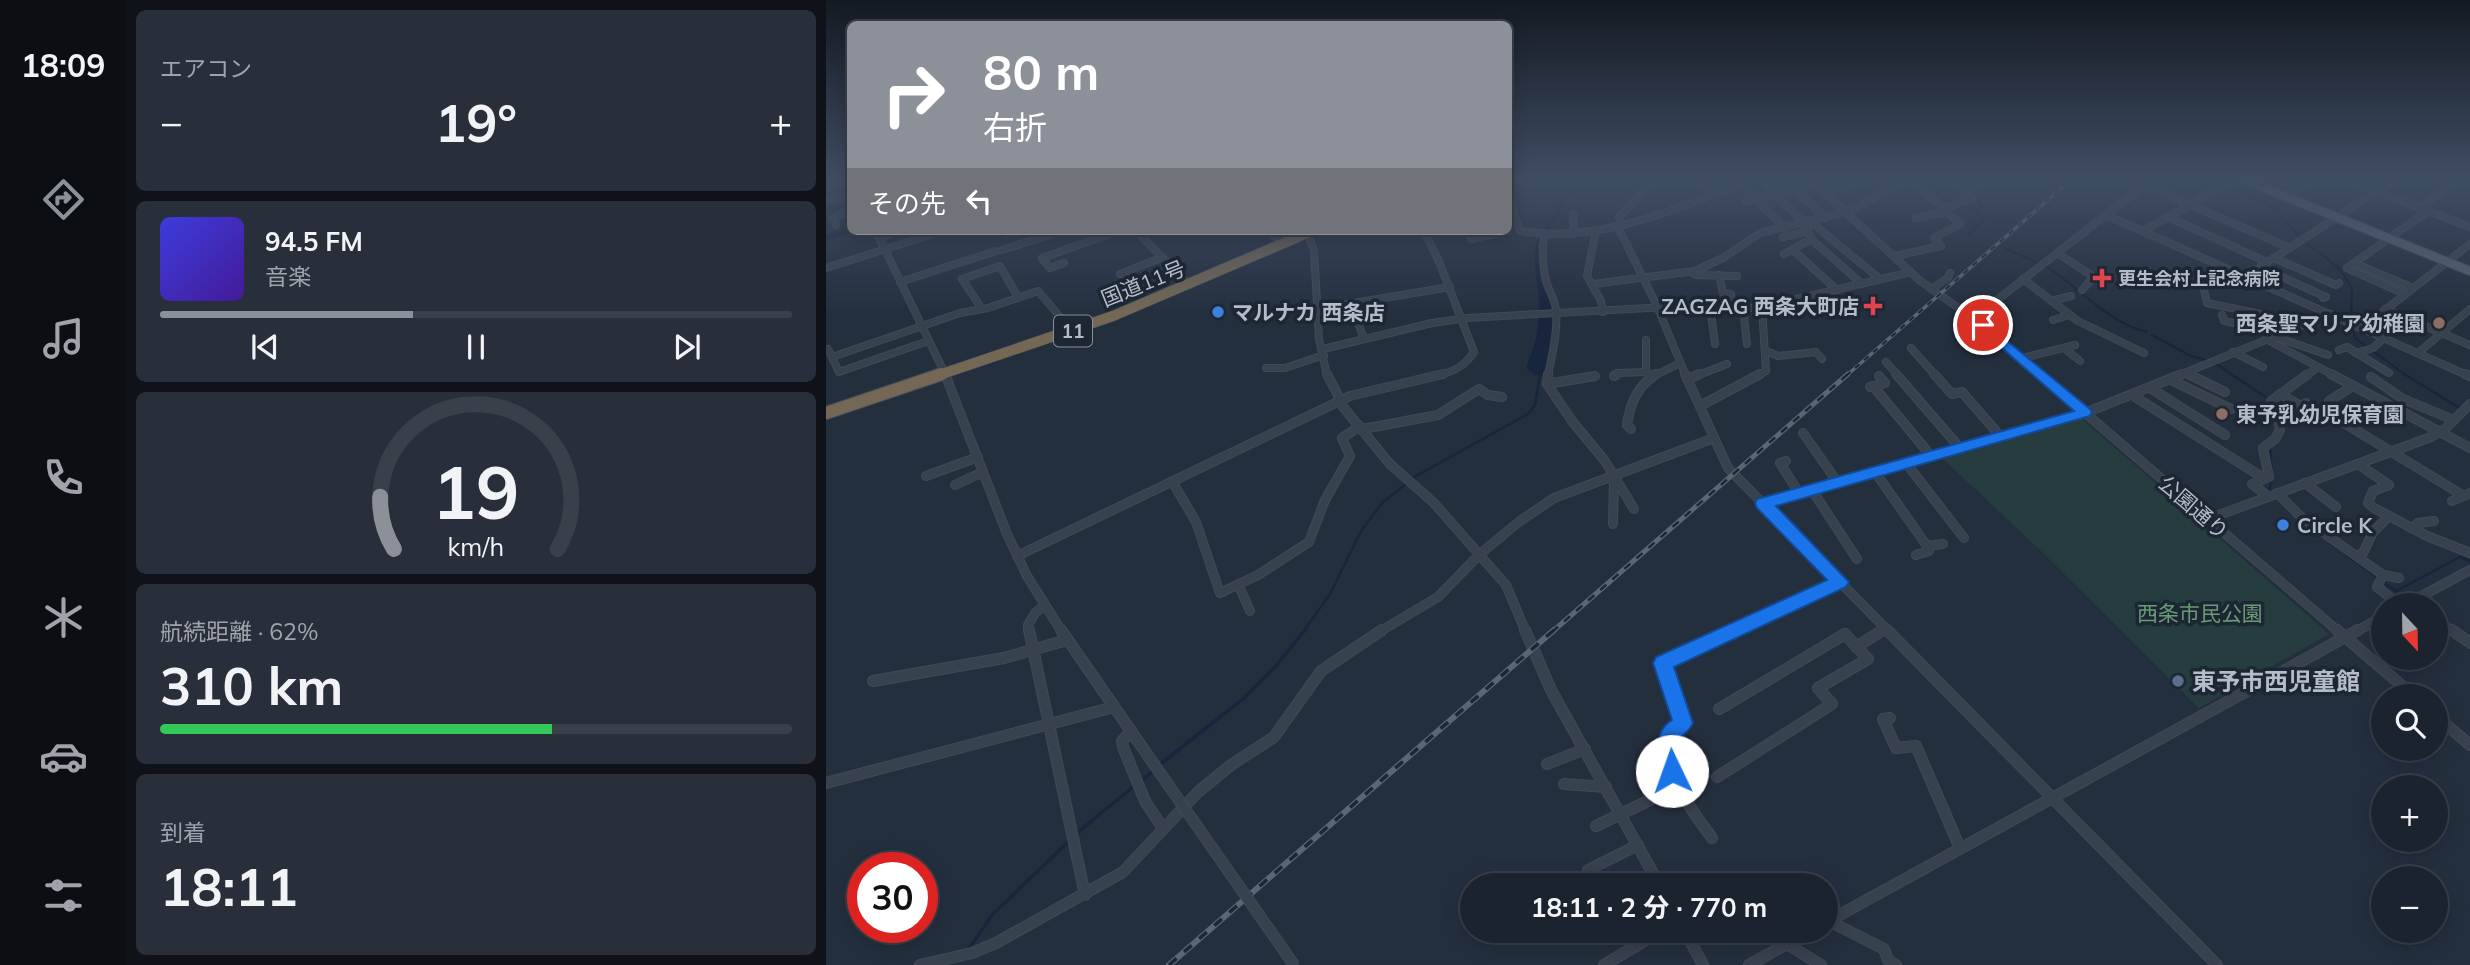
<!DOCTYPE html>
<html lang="ja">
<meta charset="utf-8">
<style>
:root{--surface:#1b232e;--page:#282f3a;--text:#f1f3f6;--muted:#a0a4aa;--line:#39404a;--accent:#8c9099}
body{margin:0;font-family:Mulish,"Noto Sans JP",sans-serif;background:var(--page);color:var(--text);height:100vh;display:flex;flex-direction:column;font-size:26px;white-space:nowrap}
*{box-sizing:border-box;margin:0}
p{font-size:23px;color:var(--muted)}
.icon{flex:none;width:38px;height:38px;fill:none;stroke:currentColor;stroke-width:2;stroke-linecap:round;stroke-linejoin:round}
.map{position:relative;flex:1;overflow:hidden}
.sheet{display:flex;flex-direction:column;gap:10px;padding:10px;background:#0f1319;width:700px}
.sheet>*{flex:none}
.hud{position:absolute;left:21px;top:21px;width:665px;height:214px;border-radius:10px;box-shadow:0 4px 18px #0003,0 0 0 2px var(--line);background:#8c9099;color:#fff;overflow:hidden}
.needle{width:46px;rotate:158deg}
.controls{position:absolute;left:1545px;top:593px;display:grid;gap:14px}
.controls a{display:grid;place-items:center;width:77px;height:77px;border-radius:50%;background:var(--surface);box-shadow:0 4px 18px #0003,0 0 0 2px var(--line);font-size:35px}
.speed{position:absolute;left:21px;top:852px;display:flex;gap:14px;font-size:35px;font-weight:700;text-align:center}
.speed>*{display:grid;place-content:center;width:91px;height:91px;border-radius:50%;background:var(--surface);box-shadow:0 4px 18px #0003,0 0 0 2px var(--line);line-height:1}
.speed .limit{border:10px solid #d22;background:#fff;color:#111}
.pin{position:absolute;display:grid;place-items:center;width:60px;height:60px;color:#fff;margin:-30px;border:4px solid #fff;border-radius:50%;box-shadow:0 2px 7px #0007}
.me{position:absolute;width:77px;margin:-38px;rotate:357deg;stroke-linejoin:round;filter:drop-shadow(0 0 5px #0008)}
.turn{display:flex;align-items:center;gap:24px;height:147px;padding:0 21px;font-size:32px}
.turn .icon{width:91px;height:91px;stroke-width:2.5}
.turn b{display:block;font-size:49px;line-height:60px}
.then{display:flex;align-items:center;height:66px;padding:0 21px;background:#0003;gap:14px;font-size:26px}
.big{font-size:52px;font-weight:700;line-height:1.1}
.sheet .tile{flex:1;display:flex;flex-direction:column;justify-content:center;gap:10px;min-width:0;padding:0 24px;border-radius:10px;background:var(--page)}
.sheet .dial{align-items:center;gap:0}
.dial svg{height:182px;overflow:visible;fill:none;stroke:var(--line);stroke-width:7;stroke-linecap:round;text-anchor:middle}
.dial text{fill:var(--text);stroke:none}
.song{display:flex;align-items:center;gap:21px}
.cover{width:84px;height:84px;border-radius:10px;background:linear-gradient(135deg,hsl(240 70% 55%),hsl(260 70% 35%))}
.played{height:7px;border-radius:4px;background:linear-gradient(90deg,var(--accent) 40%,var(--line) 40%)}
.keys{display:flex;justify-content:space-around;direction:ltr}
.heat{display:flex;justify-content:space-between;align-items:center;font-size:38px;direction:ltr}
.charge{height:10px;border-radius:5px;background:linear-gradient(90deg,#34c759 62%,var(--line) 0)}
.trip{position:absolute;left:634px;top:873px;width:378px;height:70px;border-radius:35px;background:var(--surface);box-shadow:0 4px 18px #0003,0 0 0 2px var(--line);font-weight:700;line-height:70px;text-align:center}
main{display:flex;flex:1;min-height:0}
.tabs{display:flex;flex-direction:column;width:126px;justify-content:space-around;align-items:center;background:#0b0e12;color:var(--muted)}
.tabs .icon{width:49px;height:49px}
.tabs .active{color:var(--accent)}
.tabs b{font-size:32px;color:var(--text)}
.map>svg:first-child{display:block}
</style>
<main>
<nav class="tabs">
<b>18:09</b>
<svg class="icon active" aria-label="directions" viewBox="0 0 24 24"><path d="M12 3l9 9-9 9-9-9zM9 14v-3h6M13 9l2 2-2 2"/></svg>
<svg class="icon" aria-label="music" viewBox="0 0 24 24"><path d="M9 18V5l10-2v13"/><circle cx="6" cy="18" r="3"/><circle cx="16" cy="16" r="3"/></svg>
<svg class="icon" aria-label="phone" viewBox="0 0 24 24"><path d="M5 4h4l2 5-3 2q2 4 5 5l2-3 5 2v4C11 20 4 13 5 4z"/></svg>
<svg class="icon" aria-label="climate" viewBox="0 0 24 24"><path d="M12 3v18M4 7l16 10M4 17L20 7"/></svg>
<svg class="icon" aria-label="car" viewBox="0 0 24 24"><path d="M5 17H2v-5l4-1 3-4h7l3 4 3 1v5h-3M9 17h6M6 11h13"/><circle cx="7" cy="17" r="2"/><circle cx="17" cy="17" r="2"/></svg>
<svg class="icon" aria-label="filters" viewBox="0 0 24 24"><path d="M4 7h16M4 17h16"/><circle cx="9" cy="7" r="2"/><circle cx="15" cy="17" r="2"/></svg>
</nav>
<section class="sheet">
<div class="tile"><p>エアコン</p>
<div class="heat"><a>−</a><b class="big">19°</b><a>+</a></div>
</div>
<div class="tile">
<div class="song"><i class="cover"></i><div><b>94.5 FM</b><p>音楽</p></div></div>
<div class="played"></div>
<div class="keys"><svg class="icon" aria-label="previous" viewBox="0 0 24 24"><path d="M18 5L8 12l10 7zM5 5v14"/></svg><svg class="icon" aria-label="pause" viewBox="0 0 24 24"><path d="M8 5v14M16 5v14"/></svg><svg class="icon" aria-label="next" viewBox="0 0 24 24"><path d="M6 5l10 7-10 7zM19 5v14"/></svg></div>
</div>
<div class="tile dial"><svg viewBox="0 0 100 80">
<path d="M14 69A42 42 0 1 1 86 69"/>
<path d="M14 69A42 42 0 0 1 8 46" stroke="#8c9099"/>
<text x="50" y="56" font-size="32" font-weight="700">19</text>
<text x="50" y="72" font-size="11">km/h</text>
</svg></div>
<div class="tile"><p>航続距離 · 62%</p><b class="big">310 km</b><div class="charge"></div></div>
<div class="tile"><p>到着</p><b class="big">18:11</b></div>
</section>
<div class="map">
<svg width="1644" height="965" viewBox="0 0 1644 965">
<rect width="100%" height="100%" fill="#242f3e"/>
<polygon fill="#263c3f" points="1255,418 1503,634 1373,708 1212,548 1116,458"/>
<path fill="#17263c" d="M713 236 715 238 711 246 715 253 717 283 723 293 727 310 728 333 716 381V375H708L700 367C708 349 712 333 713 313 715 289 702 259 713 236Z"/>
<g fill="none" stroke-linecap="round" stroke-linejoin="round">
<g stroke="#17263c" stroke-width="2">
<polyline points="1136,179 1157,207 1149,210 1158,219 1142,235"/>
<polyline points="1379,179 1419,193 1449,208 1475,239 1513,268 1526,288 1525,324 1529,338 1581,376"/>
<polyline points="717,232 729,219 749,179"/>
<polyline points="1178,248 1210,262"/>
<path d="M1221 267C1255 289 1281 322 1321 332"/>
<polyline points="1326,335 1365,356 1383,361"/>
<polyline points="1389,363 1408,376"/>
<polyline points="713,376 714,372"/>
</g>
<g stroke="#17263c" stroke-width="2.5">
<polyline points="1405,374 1455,407 1458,431 1449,443"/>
<polyline points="1578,374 1635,409"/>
<polyline points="1444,446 1446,479 1443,490 1446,493"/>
<polyline points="1450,498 1465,513"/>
<polyline points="1484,528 1552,578"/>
<polyline points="1557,582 1570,591 1634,557 1644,561"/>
<polyline points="477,632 504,594 535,531 557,502 590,476 702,414 709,405 714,374"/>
</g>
<g stroke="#17263c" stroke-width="3.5">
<polyline points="332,766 418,698 449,667 479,630"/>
<polyline points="316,780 327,771"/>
<polyline points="251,833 308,786"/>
<polyline points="142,950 166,915 244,840"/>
</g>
<polygon fill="#17263c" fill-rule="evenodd" points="24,227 24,231 28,232 0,241 0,235"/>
<defs>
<g id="minor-far2">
<polyline points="870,179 887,193"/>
<polyline points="933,179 979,223 985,239 1036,284"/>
<polyline points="958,179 1000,218"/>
<polyline points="984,179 1093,280 1157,325 1216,376"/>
<polyline points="1518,179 1644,227"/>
<polyline points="1641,179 1644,179"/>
<polyline points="914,183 959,228"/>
<polyline points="1318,185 1464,248"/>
<polyline points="1145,187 1170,179"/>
<polyline points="0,189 24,182"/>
<polyline points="1000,193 1046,179"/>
<path d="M682 197 694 231C773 245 854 207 927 179"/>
<polyline points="1457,198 1489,179"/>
<polyline points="0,201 24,195"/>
<polyline points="920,201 992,185"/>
<polyline points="1594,208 1632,179"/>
<polyline points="1118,209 1146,198 1124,179"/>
<polyline points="747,214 748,232"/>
<polyline points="1280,215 1643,376"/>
<polyline points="1342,217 1441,262"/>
<polyline points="1090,218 1121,212"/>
<polyline points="985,222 1054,279"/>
<polyline points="10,225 7,218 24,211"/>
<polyline points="796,226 793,217 829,179"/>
<polyline points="792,227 830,304 860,376"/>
<polyline points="770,230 761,276 775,301 777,312"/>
<polyline points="50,231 120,376"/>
<polyline points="310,231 364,285"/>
<polyline points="442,231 457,243"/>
<path d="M598 231 612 259 648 352C638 367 627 372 609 376"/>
<polyline points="1317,231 1411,179"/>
<polyline points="481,233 488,250 493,339 501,376"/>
<polyline points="181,234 190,231"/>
<path d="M719 235C715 245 717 273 721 284 724 293 729 300 730 310 732 332 726 354 722 376"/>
<polyline points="53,237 75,231"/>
<polyline points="957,237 982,231"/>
<polyline points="645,239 682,231"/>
<polyline points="176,250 236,231"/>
<polyline points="967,250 1011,290"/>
<polyline points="1231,253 1268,277 1256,290"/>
<polyline points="958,254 985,239"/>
<polyline points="1069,256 1115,246 1108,238 1134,224 1086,181"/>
<polyline points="1448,258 1510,285 1513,283"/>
<polyline points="238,263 224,268 216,258 292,231"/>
<polyline points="1528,263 1587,288"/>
<polyline points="1434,267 1500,297 1497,298"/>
<polyline points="0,268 116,231"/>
<polyline points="866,272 870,275 911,276"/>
<polyline points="294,274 337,257"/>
<polyline points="893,275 897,293 905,294 905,307"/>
<polyline points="1420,276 1570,179"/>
<polyline points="1197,279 1252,321 1318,353"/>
<polyline points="1376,281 1381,303 1479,323"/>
<polyline points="74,282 170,251"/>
<polyline points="767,284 869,271 897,258 934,233 1026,210 1065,189 1091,179"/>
<polyline points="1105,289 1122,278 1124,273"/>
<polyline points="1579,294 1521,268 1602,211"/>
<polyline points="1225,301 1245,296"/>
<polyline points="884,306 889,344"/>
<polyline points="917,307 921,344"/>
<polyline points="156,309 136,279 174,266 192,297"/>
<polyline points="492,309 624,287"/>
<polyline points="1559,309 1644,345"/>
<polyline points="1396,315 1398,321 1454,333"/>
<polyline points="530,317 538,339"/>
<polyline points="1148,318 1326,179"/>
<polyline points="1227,320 1243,315"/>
<polyline points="1536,328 1644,244"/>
<polyline points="1447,336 1502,355"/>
<polyline points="1440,339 1509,376"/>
<polyline points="820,340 820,372 824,376"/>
<polyline points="102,341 13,372 6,357 134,313 162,308 212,291 246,331"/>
<polyline points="1085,348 1110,376"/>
<polyline points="1238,348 1254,361"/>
<polyline points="497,349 606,323 641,318 859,306 932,308 1085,272"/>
<polyline points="0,350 2,349 6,357"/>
<polyline points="1513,350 1521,347 1563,373"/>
<polyline points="940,351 952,356 990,352 996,359"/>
<polyline points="1407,352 1437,367"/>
<polyline points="1530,353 1547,348 1558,338"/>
<polyline points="1592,353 1644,309"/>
<polyline points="1196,358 1249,345"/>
<polyline points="1060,362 1072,376"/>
<polyline points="440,368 459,368 498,355"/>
<polyline points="1360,373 1366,376"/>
<polyline points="788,376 792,373 820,372"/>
<polyline points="828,376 854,363"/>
<polyline points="870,376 901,364"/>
<polyline points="931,376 940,371 936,307"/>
<polyline points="1351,376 1504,314"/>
<polyline points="1480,376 1492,367"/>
</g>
<g id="minor-far1">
<polyline points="119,374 181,534 201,576 236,632"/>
<polyline points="501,374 515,401"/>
<polyline points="722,374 721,384 746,421 779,461 808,509"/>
<polyline points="822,374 825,377"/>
<polyline points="859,374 902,468 1063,632"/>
<polyline points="1070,374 1134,448"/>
<polyline points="1108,374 1126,394 1136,392 1175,437"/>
<polyline points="1214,374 1513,632"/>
<polyline points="1362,374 1399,392"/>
<polyline points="1505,374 1644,448"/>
<polyline points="1639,374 1644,376"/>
<polyline points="788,376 791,374"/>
<polyline points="1545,377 1577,399 1628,420"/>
<polyline points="861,379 874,374"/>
<polyline points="1345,380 1405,409"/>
<polyline points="721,384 769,376"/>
<polyline points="1047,386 1105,456"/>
<polyline points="1044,387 1059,383 1053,376"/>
<polyline points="1324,388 1399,435"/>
<polyline points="1454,394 1475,406 1480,403"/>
<polyline points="1306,395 1436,477"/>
<polyline points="1503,401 1527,386"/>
<polyline points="513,402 564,464 608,503 680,585 700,632"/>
<polyline points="874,406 934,374"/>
<polyline points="1486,421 1500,412 1638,496"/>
<polyline points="537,429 612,415 653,389 662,395 676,397"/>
<path d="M805 429 801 425C804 403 811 387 830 374"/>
<polyline points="977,433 1012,483"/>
<polyline points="960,461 954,463 973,493"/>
<polyline points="1080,463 1138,538"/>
<polyline points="1532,464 1563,485 1547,491 1542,503 1548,508 1601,536 1644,553"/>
<polyline points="1049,472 1101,546 1103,551 1090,555"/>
<polyline points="100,476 152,457"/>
<polyline points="347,483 370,522 394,593 432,575 483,542 499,500 524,456 516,438 534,426"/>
<polyline points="1479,483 1510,507"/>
<polyline points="129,485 157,472"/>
<polyline points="986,490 1031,559"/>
<polyline points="1451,493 1475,517 1557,575 1551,587 1575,606"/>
<polyline points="1443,497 1426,484 1443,477 1437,448 1449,439 1454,430 1452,414 1445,401 1482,374"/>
<polyline points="1626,501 1644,493"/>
<polyline points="937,504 1259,413 1356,374"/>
<polyline points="1382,519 1605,437 1620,428 1644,404"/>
<polyline points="787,524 788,478"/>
<polyline points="1586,528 1592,523 1608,521"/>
<polyline points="1101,546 1117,544"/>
<polyline points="191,556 524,396 617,374"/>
<polyline points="1531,556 1537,553 1547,532 1563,516"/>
<polyline points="1557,575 1573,578"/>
<polyline points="412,584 424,611"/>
<polyline points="1577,606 1644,570"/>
<polyline points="1610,619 1628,632"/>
<polyline points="203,632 202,625 209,613 218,606"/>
<polyline points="553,632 612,597 654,554 694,521 728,498 888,438"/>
<polyline points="905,632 1014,582"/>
<polyline points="1054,632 1060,628"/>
<polyline points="1529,632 1558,616"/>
</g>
<g id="minor">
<polyline points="203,630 259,895"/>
<polyline points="235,630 325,760"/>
<polyline points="699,630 725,690 834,886"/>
<polyline points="1061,630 1391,965"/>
<polyline points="1511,630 1588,696"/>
<polyline points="1626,630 1644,643"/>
<polyline points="1030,647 1057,630"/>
<polyline points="47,681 178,658 241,640"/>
<polyline points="1610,716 1644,745"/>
<polyline points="1064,718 1057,719 1070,748 1090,746 1134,848"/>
<polyline points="305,731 296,741 297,747 319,801 336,827"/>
<polyline points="721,764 759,749"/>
<polyline points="891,777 1006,704 992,688 1042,659 1019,634 893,709"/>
<polyline points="0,783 288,707"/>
<polyline points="738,784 780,787"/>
<polyline points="770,826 851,787"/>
<path d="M886 838C869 814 829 766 846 735 848 731 854 727 857 723L837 663 909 630"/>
<polyline points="762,870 812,845"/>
<polyline points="1003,921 1058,949 1062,960 1070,965"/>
<polyline points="999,923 1532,630"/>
<polyline points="859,931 877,965"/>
<polyline points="961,944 995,965"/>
<polyline points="94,965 146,953 170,943 297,872 372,792 405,765 448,737 495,671 556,630"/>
<polyline points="778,965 835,931"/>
<polyline points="923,965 984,931"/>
</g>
<polyline id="major" points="1416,179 1644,271"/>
<polyline id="highway-far1" points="110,376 287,316 486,231"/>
<polyline id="highway" points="0,413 116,374"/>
</defs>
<use href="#minor-far2" stroke="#414a57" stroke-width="8"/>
<use href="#minor-far1" stroke="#414a57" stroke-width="10"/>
<use href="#minor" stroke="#414a57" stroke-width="12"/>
<use href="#major" stroke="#414a57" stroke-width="10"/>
<use href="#highway-far1" stroke="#434c59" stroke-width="11"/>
<use href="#highway" stroke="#434c59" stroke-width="14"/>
<use href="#minor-far2" stroke="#38414e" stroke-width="6"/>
<use href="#minor-far1" stroke="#38414e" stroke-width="8"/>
<use href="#minor" stroke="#38414e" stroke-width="10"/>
<use href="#major" stroke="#56606e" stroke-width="8"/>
<use href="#highway-far1" stroke="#746855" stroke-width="10"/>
<use href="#highway" stroke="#746855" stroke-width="12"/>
<defs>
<polyline id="rail-far2" points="1020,376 1246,179"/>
<polyline id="rail-far1" points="726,632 1022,374"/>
<polyline id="rail" points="343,965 728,630"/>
</defs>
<use href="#rail-far2" stroke="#5a6575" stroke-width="3.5"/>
<use href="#rail-far1" stroke="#5a6575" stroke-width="5"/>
<use href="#rail" stroke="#5a6575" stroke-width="6"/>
<use href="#rail-far2" stroke="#1d2633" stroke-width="2" stroke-dasharray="6" stroke-linecap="butt"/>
<use href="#rail-far1" stroke="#1d2633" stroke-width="2.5" stroke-dasharray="8" stroke-linecap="butt"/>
<use href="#rail" stroke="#1d2633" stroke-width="3.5" stroke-dasharray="10" stroke-linecap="butt"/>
<defs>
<polyline id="minor-bridge" points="325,760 468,965"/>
</defs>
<use href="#minor-bridge" stroke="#414a57" stroke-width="12" stroke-linecap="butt"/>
<use href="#minor-bridge" stroke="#38414e" stroke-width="10"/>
</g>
<linearGradient id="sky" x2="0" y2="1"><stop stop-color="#141a22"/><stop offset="0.57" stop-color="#3f4d63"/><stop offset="1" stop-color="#3f4d63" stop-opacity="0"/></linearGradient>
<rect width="1644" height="314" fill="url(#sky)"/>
<path fill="#1a73e8" stroke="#114b97" stroke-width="2" d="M1157 321 1264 409 1266 412 1264 416 950 506 1023 582 1020 587 848 667 867 723C863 733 851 736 851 748 850 760 858 767 853 778L846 781 839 778C830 759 826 733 846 720L827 663 830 657 1001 580 931 508 929 503 931 499 1248 411 1153 328V323Z"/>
<g fill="#e0444e" stroke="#1d2633" stroke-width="2.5">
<path d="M1272.5 267.5h7v7h7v7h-7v7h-7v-7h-7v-7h7z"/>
<path d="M1043.5 295.5h7v7h7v7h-7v7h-7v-7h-7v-7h7z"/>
</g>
<g fill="#3f7fe0" stroke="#1d2633" stroke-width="2.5">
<circle cx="392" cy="312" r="7"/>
<circle cx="1457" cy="525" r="7"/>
</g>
<g fill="#8d6e63" stroke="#1d2633" stroke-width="2.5">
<circle cx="1613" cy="323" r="7"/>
<circle cx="1396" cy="414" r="7"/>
</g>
<circle fill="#5c6f8a" stroke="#1d2633" stroke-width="2.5" cx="1352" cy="681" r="7"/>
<g text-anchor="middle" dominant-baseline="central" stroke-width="7" stroke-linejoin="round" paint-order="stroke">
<g font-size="18" font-weight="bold" fill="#b4bcc9" stroke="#1d2633" text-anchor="start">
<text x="1292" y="278">更生会村上記念病院</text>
</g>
<rect fill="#1d2633" stroke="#878f9c" stroke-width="2" x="228" y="315.5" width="38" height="31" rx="5"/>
<g font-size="19" font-weight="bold" fill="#b4bcc9">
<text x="247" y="331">11</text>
</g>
<g font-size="21" fill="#b4bcc9" stroke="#1d2633">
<text transform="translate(317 283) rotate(-22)">国道11号</text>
<text transform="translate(1368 507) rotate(41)">公園通り</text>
</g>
<g font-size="21" font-weight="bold" fill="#b4bcc9" stroke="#1d2633" text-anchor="start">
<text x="1033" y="306" text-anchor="end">ZAGZAG 西条大町店</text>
<text x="406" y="312">マルナカ 西条店</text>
<text x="1599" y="323" text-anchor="end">西条聖マリア幼稚園</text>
<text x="1410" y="414">東予乳幼児保育園</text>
<text x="1471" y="525">Circle K</text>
</g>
<g font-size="21" fill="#6b9a76" stroke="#1d2633">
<text x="1374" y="613">西条市民公園</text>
</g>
<g font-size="24" font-weight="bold" fill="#b4bcc9" stroke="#1d2633" text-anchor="start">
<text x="1366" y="681">東予市西児童館</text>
</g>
</g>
</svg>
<div class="controls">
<a><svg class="needle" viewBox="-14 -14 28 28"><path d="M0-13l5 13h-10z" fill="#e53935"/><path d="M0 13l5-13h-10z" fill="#a0a4aa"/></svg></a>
<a><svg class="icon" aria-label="search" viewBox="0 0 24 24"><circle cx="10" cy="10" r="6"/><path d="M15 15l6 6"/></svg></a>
<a>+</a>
<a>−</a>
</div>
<div class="speed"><div class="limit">30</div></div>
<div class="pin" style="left:1157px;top:325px;background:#d93025"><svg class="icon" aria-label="arrive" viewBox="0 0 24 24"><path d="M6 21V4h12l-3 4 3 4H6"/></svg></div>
<svg class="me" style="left:846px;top:771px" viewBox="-20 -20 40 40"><circle r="19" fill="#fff"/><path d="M0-13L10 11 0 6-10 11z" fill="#1a73e8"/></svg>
<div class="trip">18:11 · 2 分 · 770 m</div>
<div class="hud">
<div class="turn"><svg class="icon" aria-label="right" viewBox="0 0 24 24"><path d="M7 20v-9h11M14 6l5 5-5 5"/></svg><div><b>80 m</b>右折</div></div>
<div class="then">その先<svg class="icon" aria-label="left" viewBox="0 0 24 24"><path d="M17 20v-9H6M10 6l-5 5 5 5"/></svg></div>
</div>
</div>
</main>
